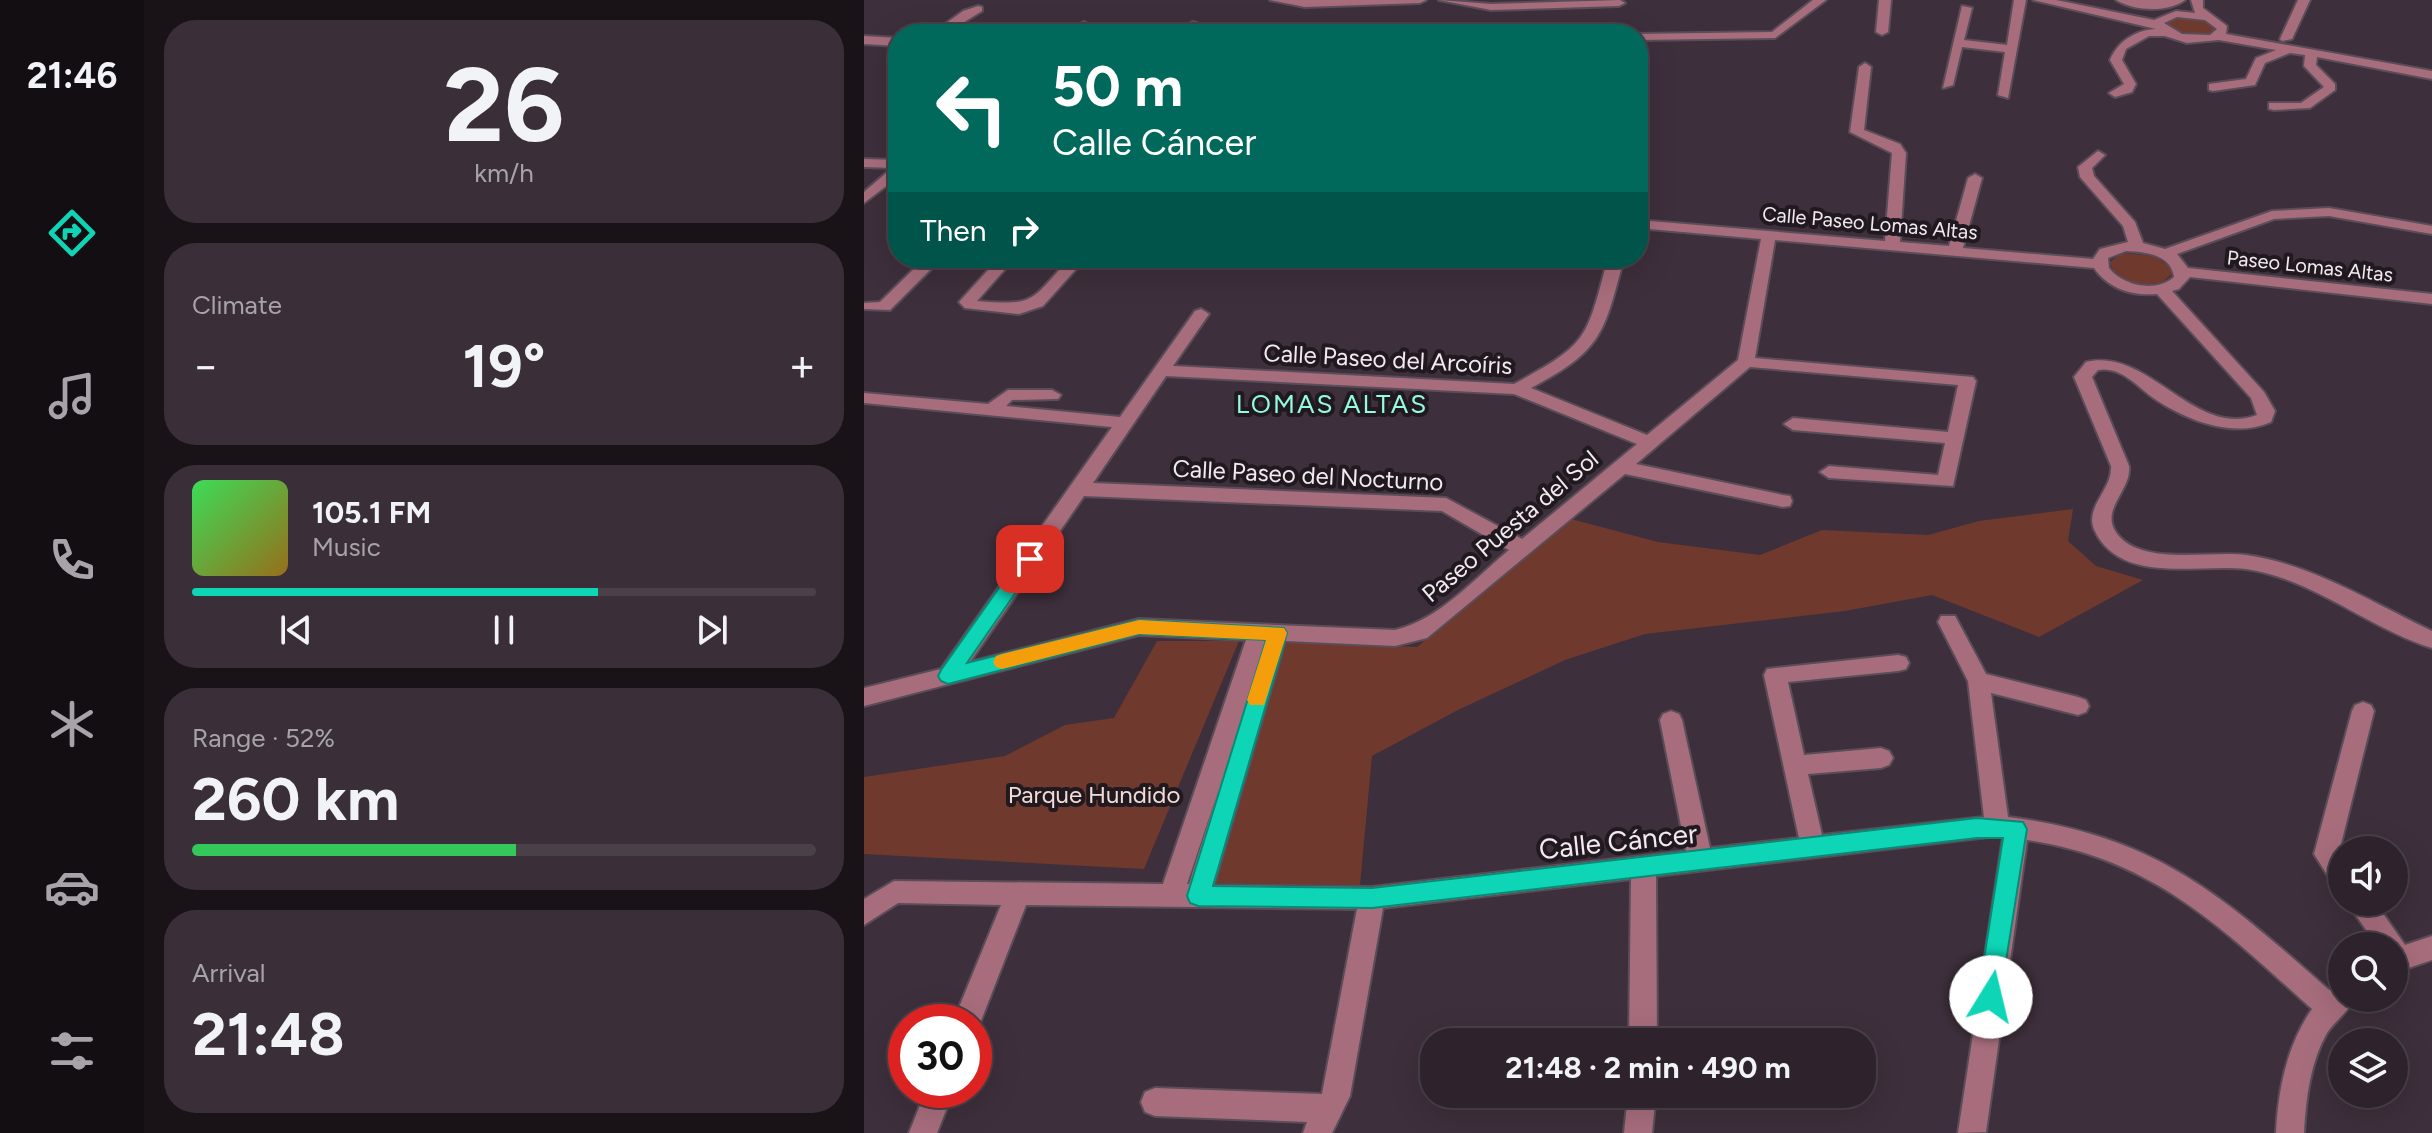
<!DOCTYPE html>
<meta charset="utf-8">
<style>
:root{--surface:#2e232c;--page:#3a2f38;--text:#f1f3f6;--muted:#a7a4a9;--line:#494048;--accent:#0dd5b5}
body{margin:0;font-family:Figtree,sans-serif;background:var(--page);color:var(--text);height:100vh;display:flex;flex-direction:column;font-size:30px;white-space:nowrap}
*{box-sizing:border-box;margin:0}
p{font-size:26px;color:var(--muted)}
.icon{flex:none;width:44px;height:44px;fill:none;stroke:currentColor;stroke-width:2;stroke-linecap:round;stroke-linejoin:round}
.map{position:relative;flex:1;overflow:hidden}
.side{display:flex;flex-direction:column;gap:20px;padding:20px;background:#191318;width:720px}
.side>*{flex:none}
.top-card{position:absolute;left:24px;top:24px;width:760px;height:244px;border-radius:32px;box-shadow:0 8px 32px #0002,0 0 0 2px var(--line);background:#00695c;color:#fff;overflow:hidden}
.tools{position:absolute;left:1464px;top:836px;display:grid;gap:16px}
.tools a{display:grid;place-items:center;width:80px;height:80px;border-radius:50%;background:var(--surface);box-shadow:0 8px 32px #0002,0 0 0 2px var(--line);font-size:40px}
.speed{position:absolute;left:24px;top:1004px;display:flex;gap:16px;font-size:40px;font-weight:700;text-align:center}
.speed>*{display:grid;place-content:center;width:104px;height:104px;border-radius:50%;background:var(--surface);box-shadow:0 8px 32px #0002,0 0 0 2px var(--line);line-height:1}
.speed .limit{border:12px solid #d22;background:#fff;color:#111}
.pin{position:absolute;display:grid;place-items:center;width:68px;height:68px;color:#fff;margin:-34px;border-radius:16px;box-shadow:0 4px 12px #0006}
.me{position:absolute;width:88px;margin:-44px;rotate:9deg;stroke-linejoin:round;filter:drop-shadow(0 0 6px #0008)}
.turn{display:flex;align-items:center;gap:28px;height:168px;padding:0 32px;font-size:36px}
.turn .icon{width:104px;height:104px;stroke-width:2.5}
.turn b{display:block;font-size:56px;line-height:68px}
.then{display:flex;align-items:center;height:76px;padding:0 32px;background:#0003;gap:16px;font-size:30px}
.big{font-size:60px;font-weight:700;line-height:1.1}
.side .card{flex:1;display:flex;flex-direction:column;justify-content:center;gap:12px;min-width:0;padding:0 28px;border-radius:32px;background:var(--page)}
.side .dial{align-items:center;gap:0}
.dial b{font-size:104px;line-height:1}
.song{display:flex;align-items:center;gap:24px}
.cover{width:96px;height:96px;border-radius:12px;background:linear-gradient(135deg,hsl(130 70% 55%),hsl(40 70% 35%))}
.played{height:8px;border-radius:4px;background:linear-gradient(90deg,var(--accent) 65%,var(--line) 65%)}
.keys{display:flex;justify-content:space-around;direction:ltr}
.heat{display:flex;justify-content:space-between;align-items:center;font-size:44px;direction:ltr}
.charge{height:12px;border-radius:6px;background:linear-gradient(90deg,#34c759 52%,var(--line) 0)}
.trip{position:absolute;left:556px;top:1028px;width:456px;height:80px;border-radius:32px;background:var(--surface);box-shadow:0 8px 32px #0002,0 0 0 2px var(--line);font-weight:700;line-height:80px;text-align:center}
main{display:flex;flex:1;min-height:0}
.tabs{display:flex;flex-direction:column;width:144px;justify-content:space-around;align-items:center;background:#120e12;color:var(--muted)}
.tabs .icon{width:56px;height:56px}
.tabs .selected{color:var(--accent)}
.tabs b{font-size:36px;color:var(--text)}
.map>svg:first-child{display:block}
</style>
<main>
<nav class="tabs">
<b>21:46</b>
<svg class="icon selected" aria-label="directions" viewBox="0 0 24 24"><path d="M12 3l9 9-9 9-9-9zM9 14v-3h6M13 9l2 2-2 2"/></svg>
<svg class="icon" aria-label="music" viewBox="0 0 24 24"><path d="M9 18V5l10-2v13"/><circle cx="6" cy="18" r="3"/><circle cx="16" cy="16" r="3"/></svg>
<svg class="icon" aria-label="phone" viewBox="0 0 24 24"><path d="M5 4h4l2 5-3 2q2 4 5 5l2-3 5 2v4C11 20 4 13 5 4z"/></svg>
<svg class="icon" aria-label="climate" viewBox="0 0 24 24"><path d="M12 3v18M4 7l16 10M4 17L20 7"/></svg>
<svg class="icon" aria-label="car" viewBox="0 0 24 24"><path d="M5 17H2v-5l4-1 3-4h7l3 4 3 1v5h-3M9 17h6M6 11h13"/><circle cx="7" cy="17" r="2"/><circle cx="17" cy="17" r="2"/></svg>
<svg class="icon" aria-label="filters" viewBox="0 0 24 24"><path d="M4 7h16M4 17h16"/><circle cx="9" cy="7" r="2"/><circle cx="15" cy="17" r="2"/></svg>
</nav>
<section class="side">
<div class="card dial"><b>26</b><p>km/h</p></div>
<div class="card"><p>Climate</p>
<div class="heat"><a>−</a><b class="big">19°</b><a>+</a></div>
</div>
<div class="card">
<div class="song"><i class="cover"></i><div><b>105.1 FM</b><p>Music</p></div></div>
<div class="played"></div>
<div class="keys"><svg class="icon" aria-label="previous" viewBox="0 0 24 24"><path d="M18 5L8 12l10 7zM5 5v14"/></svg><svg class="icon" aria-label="pause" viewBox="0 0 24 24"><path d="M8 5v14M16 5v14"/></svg><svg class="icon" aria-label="next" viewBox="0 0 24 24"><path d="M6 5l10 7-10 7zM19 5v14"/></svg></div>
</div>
<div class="card"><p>Range · 52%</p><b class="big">260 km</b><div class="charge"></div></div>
<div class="card"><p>Arrival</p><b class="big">21:48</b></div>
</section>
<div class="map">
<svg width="1568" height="1133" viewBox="0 0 1568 1133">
<rect width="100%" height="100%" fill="#3d2f3b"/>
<g fill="#70392e">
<polygon points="1306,16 1340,18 1357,28 1353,35 1331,39 1300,29 1298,20"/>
<path d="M1257 253 1291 256 1307 268 1308 274 1297 283C1279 286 1251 284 1246 262Z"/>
<polygon points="1209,509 1204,541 1232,566 1279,580 1175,637 1068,595 981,611 781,634 701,660 594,710 508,756 496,885 351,883 422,641 553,647 707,519 794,542 896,555 958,530 1064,535 1115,521"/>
<polygon points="293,641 375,641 280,869 0,854 0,777 141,756 201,725 250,718"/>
</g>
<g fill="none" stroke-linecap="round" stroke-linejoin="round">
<defs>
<g id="minor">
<polygon points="406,0 562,0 556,3 441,7"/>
<polygon points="575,0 627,4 756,0 761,3 755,6 627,10"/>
<polygon points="949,0 962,0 911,38 774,40 772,34 908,32"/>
<polygon points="1015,0 1027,0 1024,32 1018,35 1012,32"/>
<polygon points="1150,0 1162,0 1144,98 1134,95 1141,52 1098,47 1089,85 1079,88 1098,6 1108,8 1100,40 1143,45"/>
<path d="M1169 0H1192L1290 20 1312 11 1331 13 1327 0H1339V8L1363 26 1362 34 1568 71V79L1453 57 1452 65 1471 84V90L1446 108 1410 110 1405 109V103H1437L1460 87 1440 66 1441 55 1426 53 1401 63 1391 85 1349 91 1345 90V84L1382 79 1392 58 1412 50 1355 40 1323 43 1301 36H1285L1262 49 1258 60 1272 84 1268 92 1251 97 1245 93 1260 84 1246 60C1254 41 1272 30 1292 29ZM1313 17 1341 20 1353 29 1346 35 1318 34 1300 23Z"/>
<path d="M1252 0H1321C1304 13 1270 11 1252 0Z"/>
<polygon points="1434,0 1446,0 1428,39 1418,41 1416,39"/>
<polygon points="114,6 118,7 118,11 81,34 67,34 99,11"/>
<path d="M220 22 226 25C218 34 209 34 197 34Z"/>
<polygon points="329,22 333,23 340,34 328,34 323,25"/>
<polygon points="0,36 34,38 34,46 0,44"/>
<path d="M1001 63 1007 67 1000 130 1036 144 1042 153 1036 242 1085 246 1104 178 1111 174 1118 178 1099 248 1229 259 1236 249 1264 242 1259 226 1216 177 1214 167 1234 151 1241 155 1228 168 1230 176 1271 222 1279 243 1301 249 1408 211 1465 208 1568 226V234L1465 216 1410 219 1313 254 1324 268 1568 294V304L1326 277 1315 289 1308 291 1400 392 1411 411 1407 422C1369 439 1321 420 1288 397 1272 385 1256 366 1234 370L1228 377 1265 466C1268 488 1239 507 1250 529 1271 568 1345 550 1382 555 1448 564 1509 603 1568 631V648C1504 628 1450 579 1382 569 1335 563 1255 586 1230 529 1221 506 1249 489 1247 466L1210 377 1222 362C1285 347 1330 439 1393 415L1387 398 1293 294C1268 296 1245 289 1230 268L911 240 891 358 1109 377 1112 381 1089 486 965 478 956 472 965 466 1074 475 1081 443 929 430 920 424 929 418 1084 432 1094 385 886 367 772 464 919 495 926 496 928 501 926 506 919 507 761 474 563 638 531 646 421 641 350 885 508 887 822 851 796 720 799 714 807 711 815 714 818 720 846 848 935 838 900 675 903 669 1034 655 1042 657 1045 663 1042 669 1034 671 924 682 940 755 1017 748 1025 751 1029 758 1025 765 1017 768 944 774 958 835 1120 817 1104 681 1074 622 1077 616H1091L1122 674 1214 697 1222 700 1225 706 1222 712 1214 715 1127 693 1144 817C1293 836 1357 895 1465 990L1478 983V998H1491C1485 1011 1471 1021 1463 1033 1446 1063 1442 1099 1440 1133H1412C1414 1090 1423 1045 1448 1009 1358 928 1288 858 1163 840L1122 1132 1094 1133 1139 837 1133 836 792 876 793 1042H765L767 879 519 908 486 1096 468 1133H439L443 1122 291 1116 281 1112 277 1102 281 1092 291 1088 458 1094 493 909 162 905 113 1031 110 1032V1022H89L137 905 34 903 0 925V899L30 881 299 884 382 640 275 635 0 706V688L77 669 248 427 0 403V393L124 404 144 390H188L197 395 194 399 148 400 142 406 256 417 331 311 337 309 345 314 309 366 650 384C726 343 722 339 744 258H760C740 333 739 350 667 388L783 435 874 360 897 239 774 228V220L1021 241 1028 153 986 132 995 67ZM1262 251C1281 252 1307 254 1310 277 1292 293 1259 286 1245 268L1244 258ZM302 376 650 394 773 444 658 539 582 498 229 483ZM220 496 578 511 645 550C611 578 575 620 531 630L275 619 106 662ZM354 791 325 884H323Z"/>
<polygon points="0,159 34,160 34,177 0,203 0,192 28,168 0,167"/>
<polygon points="61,258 78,258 26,310 0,309 0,303 16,302"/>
<path d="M135 258H151L113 301C173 306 166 301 206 258H222L179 306 155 314 101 308 95 302Z"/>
<polygon points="1499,702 1507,705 1510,711 1475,852 1478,856 1478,887 1469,884 1450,854 1488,711 1491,705"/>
<polygon points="1483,902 1511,902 1541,945 1568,936 1568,960 1530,973 1530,946 1513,946"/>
<polygon points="62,1090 90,1090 73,1133 45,1133"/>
<polygon points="764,1094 792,1094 788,1133 760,1133"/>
</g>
</defs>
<use href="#minor" stroke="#5a4d58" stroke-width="4"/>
<use href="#minor" fill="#a76d7d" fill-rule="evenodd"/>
</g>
<polygon fill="#0dd5b5" stroke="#088a76" stroke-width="2" points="166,553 175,559 103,663 275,620 420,628 423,633 349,886 508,888 1113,818 1159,822 1163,829 1135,1005 1127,1008 1118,1005 1114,997 1139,838 1113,838 508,908 334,906 326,903 323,896 402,640 275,634 84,684 77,681 74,676 77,670 159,554"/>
<polygon fill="#f59e0b" points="275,620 420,628 423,633 400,705 386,705 383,700 402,640 275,634 138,669 132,667 129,662 132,656 138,654"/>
<g text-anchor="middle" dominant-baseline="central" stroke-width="8" stroke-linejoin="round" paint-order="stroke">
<g font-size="20" fill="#f3e9f1" stroke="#20191f">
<text transform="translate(1006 223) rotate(5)">Calle Paseo Lomas Altas</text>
<text transform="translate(1446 266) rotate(6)">Paseo Lomas Altas</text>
</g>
<g font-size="24" fill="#f3e9f1" stroke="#20191f">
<text transform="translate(524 359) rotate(3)">Calle Paseo del Arcoíris</text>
<text transform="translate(444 475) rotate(3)">Calle Paseo del Nocturno</text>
<text transform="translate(646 526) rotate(-40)">Paseo Puesta del Sol</text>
</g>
<g font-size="24" fill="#f3dbd6" stroke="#20191f">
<text x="230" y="794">Parque Hundido</text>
</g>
<g font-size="26" letter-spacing="2" fill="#96f9e1" stroke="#20191f">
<text x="468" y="404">LOMAS ALTAS</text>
</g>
<g font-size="28" fill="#f3e9f1" stroke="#20191f">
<text transform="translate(754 841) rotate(-6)">Calle Cáncer</text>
</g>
</g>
</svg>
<div class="tools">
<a><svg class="icon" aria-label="sound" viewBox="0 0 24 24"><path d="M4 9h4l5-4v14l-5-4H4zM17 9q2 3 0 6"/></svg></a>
<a><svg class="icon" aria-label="search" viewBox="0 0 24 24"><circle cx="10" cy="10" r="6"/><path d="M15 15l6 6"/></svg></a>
<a><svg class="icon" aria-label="layers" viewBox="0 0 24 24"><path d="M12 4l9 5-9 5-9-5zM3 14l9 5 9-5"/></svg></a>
</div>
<div class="speed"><div class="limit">30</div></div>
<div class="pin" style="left:166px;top:559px;background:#d93025"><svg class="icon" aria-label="arrive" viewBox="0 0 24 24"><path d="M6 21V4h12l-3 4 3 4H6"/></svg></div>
<svg class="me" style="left:1127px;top:997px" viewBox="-20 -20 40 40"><circle r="19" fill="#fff"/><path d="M0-13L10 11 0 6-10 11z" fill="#0dd5b5"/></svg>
<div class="trip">21:48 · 2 min · 490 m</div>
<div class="top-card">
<div class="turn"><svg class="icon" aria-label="left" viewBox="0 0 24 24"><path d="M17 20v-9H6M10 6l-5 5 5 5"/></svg><div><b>50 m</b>Calle Cáncer</div></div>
<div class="then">Then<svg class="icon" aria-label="right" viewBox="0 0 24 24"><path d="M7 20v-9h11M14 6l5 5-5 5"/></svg></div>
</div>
</div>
</main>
